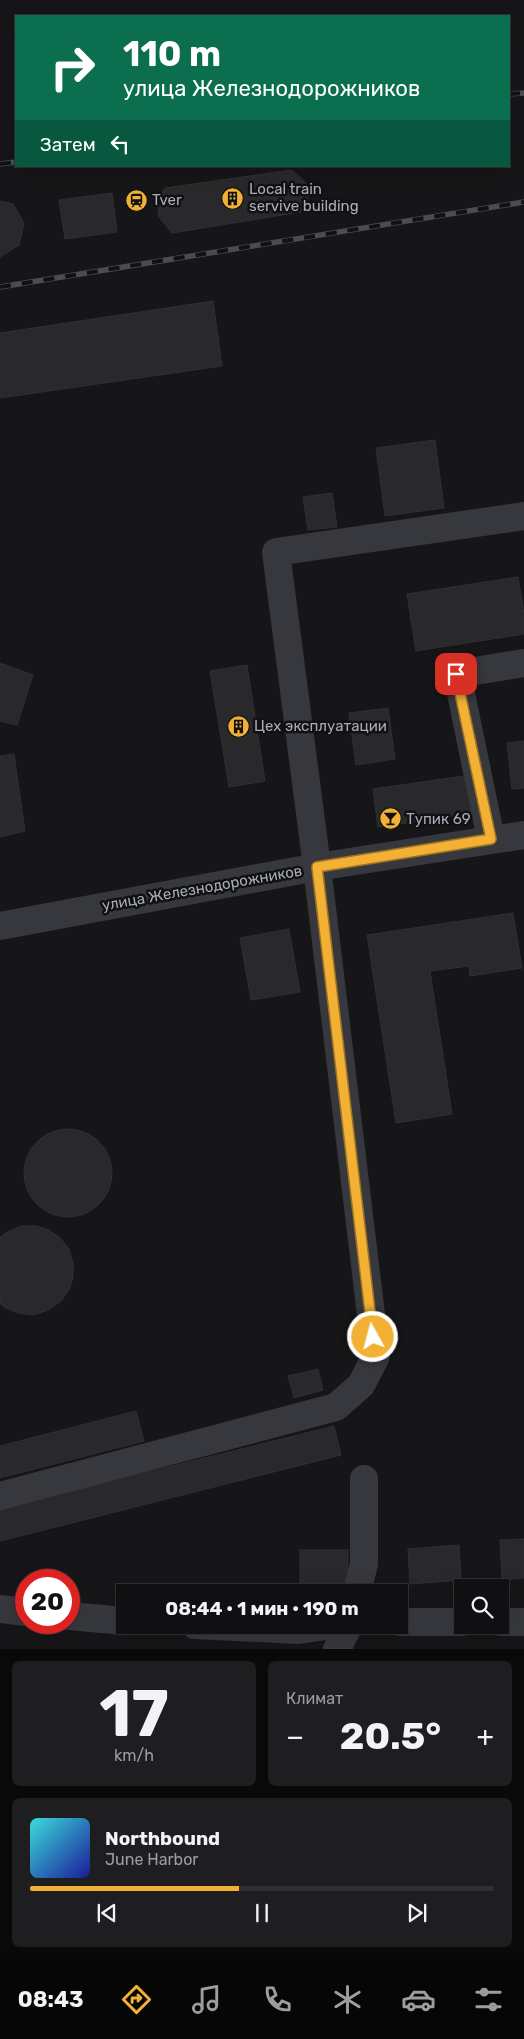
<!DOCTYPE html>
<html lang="ru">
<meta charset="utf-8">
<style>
:root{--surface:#101012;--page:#1e1e20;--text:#f1f3f6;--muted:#9c9d9f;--line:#303032;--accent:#f2b134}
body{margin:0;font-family:Rubik,sans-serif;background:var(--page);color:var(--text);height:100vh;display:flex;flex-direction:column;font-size:19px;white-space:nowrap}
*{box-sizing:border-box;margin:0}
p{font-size:16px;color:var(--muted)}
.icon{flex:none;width:28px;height:28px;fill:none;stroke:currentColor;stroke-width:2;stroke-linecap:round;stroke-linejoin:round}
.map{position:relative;height:1649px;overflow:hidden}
.drawer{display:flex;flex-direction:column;gap:12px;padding:12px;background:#09090a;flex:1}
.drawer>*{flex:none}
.top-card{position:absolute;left:15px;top:15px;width:495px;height:152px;border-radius:0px;box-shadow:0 5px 20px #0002,0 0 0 1px var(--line);background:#0b6e4f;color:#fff;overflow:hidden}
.fabs{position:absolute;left:454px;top:1579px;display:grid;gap:10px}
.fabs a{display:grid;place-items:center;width:55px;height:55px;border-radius:0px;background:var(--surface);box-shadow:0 5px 20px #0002,0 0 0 1px var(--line);font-size:25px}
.speed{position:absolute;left:15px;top:1569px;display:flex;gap:10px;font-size:25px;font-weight:700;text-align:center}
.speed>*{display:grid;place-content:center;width:65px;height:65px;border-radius:50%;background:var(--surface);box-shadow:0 5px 20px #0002,0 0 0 1px var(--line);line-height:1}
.speed .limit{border:8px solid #d22;background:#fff;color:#111}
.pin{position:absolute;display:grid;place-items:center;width:42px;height:42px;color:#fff;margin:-21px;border-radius:10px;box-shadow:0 2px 8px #0006}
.me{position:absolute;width:55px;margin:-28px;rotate:353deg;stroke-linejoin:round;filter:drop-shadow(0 0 4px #0008)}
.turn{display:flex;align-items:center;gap:18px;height:105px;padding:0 25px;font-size:22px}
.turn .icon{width:65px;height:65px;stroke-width:2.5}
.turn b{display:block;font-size:35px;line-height:42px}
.then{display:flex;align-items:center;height:48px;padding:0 25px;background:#0003;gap:10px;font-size:19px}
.big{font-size:38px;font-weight:700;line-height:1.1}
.drawer .tile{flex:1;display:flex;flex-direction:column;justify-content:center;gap:8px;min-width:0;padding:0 18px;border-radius:8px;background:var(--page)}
.drawer .dial{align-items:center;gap:0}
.dial b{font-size:65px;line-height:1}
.song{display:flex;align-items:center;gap:15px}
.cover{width:60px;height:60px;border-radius:8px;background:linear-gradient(135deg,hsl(180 70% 55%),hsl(240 70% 35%))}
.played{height:5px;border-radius:2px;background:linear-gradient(90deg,var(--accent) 45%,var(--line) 45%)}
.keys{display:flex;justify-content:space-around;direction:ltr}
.heat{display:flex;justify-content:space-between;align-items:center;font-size:28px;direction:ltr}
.drawer .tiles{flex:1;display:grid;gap:12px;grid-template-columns:1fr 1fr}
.tile:last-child{grid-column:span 2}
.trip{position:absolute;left:116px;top:1584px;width:292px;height:50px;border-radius:0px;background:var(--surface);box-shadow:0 5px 20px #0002,0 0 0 1px var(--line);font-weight:700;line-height:50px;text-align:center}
.tab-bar{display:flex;height:80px;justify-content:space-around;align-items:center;background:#060607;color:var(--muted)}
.tab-bar .icon{width:35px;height:35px}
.tab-bar .active{color:var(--accent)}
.tab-bar b{font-size:22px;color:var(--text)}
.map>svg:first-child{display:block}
</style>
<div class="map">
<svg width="524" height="1649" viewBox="0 0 524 1649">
<rect width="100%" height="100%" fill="#161618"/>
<g fill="#29292c" stroke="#303034">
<polygon points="292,170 306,183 309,195 301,212 172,233 159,217 157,202 165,188"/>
<polygon points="112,193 117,232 65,239 59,200"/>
<polygon points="0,201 13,204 24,223 19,245 0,257"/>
<polygon points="213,301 222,366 0,398 0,333"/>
<polygon points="435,440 444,508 385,516 376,448"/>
<polygon points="332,493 337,527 308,530 303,497"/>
<polygon points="518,577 524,614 524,634 416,651 407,594"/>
<polygon points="0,663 33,675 17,725 0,721"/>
<polygon points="247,665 265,781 229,787 210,671"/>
<polygon points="388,708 395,759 356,765 349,713"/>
<polygon points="524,741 524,788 512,789 507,743"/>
<polygon points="14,754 25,831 0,837 0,756"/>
<polygon points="471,775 476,813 378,827 373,789"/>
<polygon points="513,913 522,968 470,976 469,966 430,971 452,1114 396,1123 367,935"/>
<polygon points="289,929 300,992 251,1000 240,938"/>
<circle cx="68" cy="1173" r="44"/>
<polygon points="22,1226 36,1226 49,1230 60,1238 69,1249 73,1263 73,1277 69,1290 61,1301 48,1310 33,1315 18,1313 4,1307 0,1303 0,1237 9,1231"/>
<polygon points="318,1369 323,1390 294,1398 288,1376"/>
<polygon points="136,1411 144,1441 0,1478 0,1446"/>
<polygon points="334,1426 341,1455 0,1541 0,1509"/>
<polygon points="524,1539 524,1578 502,1580 500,1540"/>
<polygon points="459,1545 461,1580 410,1584 408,1549"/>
<rect x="300" y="1550" width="48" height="40"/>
</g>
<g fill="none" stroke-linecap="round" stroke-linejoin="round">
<g stroke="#37383d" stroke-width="28">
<polyline points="491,839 457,674 524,663"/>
<polyline points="0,926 317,867 524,835"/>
<polyline points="0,1496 336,1407 361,1385 376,1356 317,867 276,552 524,516"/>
<polyline points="357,1592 364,1564 364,1479"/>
<polyline points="0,1609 26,1612"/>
<polyline points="69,1616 125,1621"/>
<polyline points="400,1622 462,1622"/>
<polyline points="500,1622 524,1622"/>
<polyline points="195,1625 299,1630 332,1625"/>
<polyline points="337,1649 349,1625"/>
</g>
<defs>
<g id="rail">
<polyline points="509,94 524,93"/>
<polyline points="0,164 16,162"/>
<polyline points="0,287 524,202"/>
</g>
</defs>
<use href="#rail" stroke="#4a4c52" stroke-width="5.5"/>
<use href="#rail" stroke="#111113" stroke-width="4" stroke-dasharray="11" stroke-linecap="butt"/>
</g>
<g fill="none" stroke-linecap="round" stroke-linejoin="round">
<defs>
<polyline id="route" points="373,1337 317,867 491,839 456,674"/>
</defs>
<use href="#route" stroke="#9d7322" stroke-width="12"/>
<use href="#route" stroke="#f2b134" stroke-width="9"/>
</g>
<defs>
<symbol id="building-disc" viewBox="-11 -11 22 22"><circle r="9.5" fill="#f2b134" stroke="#111113"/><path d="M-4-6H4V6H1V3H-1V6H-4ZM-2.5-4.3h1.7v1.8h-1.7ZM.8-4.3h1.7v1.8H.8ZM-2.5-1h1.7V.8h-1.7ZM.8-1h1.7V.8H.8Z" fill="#111"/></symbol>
<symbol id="station-disc" viewBox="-11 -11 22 22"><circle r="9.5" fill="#f2b134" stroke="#111113"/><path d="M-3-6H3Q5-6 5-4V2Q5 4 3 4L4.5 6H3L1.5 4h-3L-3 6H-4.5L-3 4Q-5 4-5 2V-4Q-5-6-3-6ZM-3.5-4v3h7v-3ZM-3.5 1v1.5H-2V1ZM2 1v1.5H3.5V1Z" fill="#111"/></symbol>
<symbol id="bar-disc" viewBox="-11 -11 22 22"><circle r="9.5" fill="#f2b134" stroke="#111113"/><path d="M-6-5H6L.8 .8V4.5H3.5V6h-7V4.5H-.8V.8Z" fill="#111"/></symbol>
</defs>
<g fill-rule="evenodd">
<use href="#building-disc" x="220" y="186" width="25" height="25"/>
<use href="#station-disc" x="124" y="188" width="25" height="25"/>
<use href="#building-disc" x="226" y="714" width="25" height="25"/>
<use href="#bar-disc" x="378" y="806" width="25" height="25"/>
</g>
<g text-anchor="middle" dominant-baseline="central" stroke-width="5" stroke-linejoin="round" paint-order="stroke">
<g font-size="15" fill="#a8adb8" stroke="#111113" text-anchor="start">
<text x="249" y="189">Local train<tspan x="249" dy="17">servive building</tspan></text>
<text x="152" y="200">Tver</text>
<text x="254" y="726">Цех эксплуатации</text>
<text x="406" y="819">Тупик 69</text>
</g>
<g font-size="15" fill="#a8adb8" stroke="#111113">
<text transform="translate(202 888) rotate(-10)">улица Железнодорожников</text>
</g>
</g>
</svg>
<div class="fabs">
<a><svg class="icon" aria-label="search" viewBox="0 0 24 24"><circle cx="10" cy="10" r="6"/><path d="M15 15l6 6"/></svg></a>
</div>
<div class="speed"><div class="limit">20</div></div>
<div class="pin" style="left:456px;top:674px;background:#d93025"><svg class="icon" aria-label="arrive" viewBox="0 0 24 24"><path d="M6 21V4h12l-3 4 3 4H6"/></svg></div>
<svg class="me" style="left:373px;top:1337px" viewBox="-20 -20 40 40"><circle r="17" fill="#f2b134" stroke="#fff" stroke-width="3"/><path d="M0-11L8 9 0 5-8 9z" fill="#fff"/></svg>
<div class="trip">08:44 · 1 мин · 190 m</div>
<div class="top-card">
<div class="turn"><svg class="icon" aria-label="right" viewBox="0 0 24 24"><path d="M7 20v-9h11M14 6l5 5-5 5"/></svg><div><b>110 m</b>улица Железнодорожников</div></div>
<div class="then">Затем<svg class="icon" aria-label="left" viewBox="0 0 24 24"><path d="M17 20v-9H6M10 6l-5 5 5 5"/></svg></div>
</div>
</div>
<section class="drawer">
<div class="tiles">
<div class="tile dial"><b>17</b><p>km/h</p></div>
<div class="tile"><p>Климат</p>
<div class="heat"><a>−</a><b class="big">20.5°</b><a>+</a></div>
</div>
<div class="tile">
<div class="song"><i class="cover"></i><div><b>Northbound</b><p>June Harbor</p></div></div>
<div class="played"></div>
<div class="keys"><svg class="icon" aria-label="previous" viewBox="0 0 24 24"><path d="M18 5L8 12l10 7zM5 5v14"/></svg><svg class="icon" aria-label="pause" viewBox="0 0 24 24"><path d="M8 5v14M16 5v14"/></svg><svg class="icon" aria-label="next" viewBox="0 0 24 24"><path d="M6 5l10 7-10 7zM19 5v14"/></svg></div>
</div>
</div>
</section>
<nav class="tab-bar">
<b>08:43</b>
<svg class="icon active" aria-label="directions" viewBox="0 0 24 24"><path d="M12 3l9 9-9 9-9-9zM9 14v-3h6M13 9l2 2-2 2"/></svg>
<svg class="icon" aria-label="music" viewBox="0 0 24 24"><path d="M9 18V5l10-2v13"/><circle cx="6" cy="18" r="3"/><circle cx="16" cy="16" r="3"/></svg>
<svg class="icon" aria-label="phone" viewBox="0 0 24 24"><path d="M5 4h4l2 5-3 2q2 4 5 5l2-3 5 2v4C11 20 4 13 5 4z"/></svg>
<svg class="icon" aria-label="climate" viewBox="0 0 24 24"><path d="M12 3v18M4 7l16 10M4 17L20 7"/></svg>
<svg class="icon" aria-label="car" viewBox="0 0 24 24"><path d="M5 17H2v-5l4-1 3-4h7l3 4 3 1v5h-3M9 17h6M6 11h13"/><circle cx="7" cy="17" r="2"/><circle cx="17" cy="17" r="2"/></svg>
<svg class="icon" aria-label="filters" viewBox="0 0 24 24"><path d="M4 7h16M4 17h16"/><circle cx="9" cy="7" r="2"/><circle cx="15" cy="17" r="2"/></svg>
</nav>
